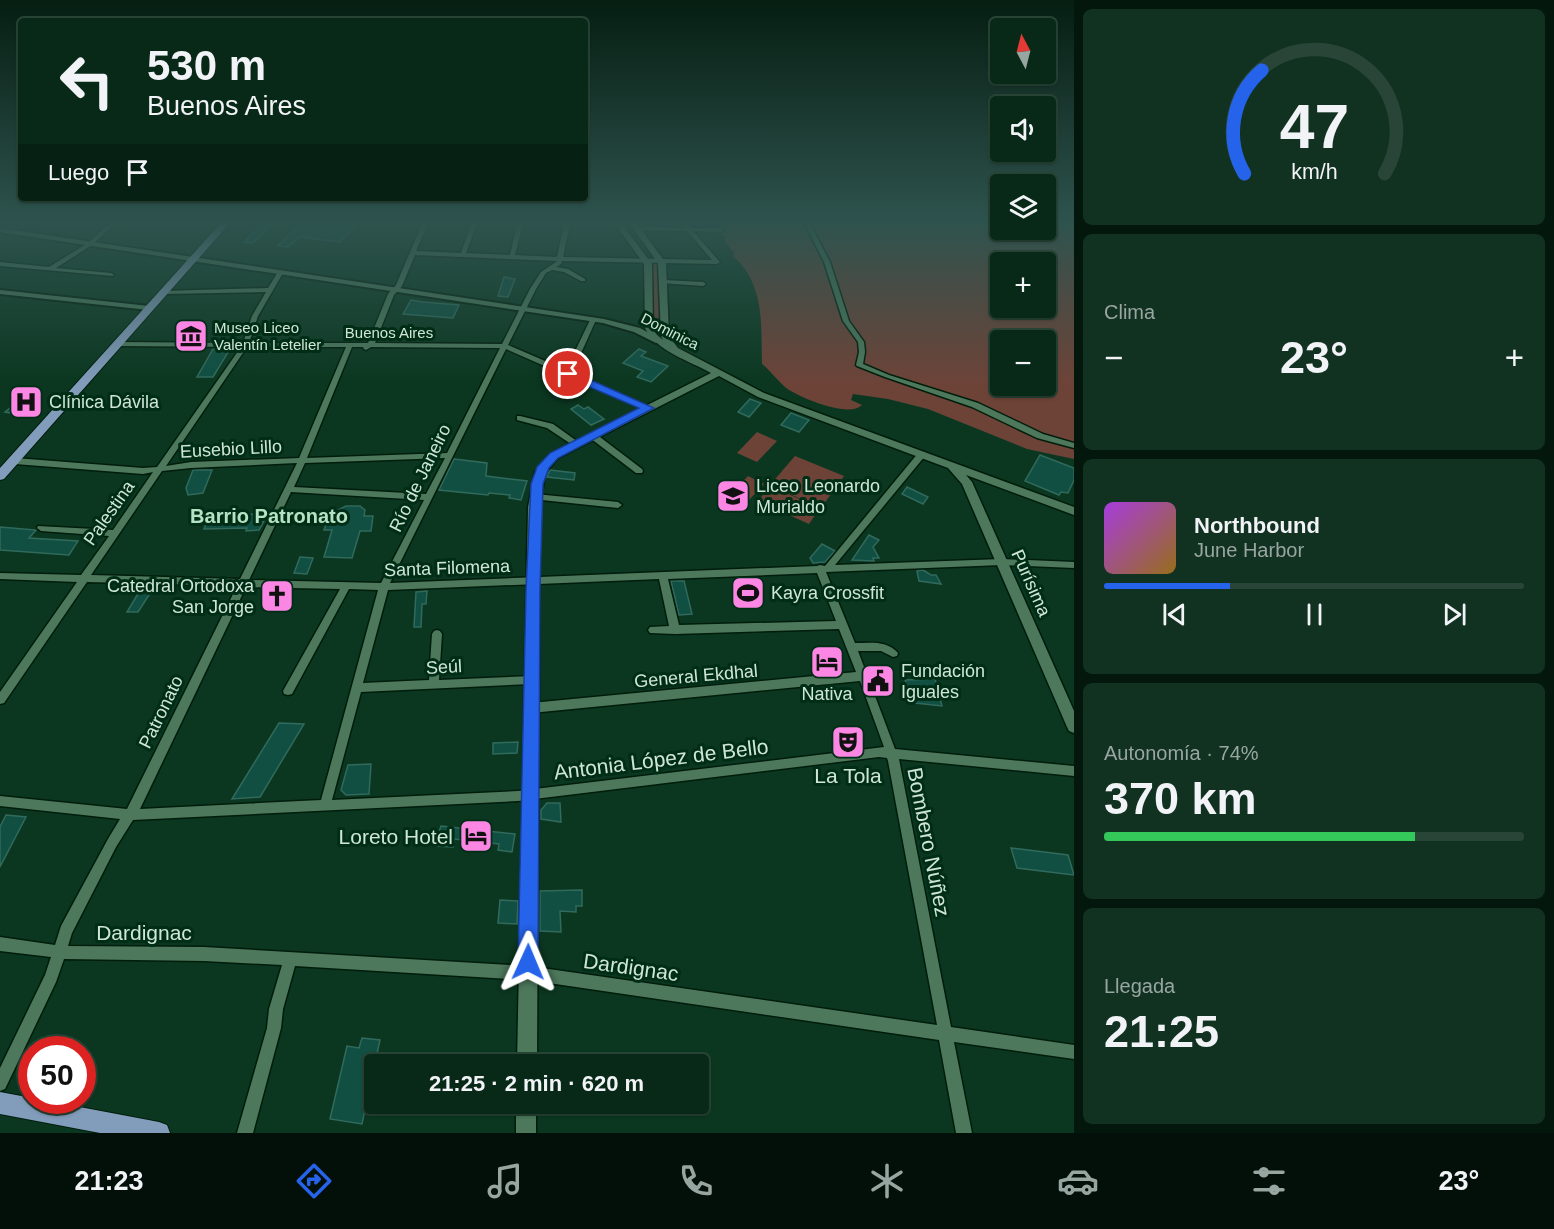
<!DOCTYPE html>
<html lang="es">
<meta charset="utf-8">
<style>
:root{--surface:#082918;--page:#113121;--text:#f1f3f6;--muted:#98a6a2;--line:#294537;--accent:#2563eb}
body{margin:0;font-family:Helvetica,sans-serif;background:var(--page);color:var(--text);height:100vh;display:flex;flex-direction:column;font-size:22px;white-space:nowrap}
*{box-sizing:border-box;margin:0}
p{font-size:20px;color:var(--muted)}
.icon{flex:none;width:33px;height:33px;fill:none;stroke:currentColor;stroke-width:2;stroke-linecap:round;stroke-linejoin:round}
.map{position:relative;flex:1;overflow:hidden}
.panel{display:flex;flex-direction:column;gap:9px;padding:9px;background:#04170d;width:480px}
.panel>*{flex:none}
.guide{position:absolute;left:18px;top:18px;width:570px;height:183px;border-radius:6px;box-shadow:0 2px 4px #0004,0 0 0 2px var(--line);background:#082918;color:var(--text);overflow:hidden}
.needle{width:39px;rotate:353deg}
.buttons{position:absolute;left:990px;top:18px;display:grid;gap:12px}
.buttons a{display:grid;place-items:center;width:66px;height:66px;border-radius:6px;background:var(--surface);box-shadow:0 2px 4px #0004,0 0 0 2px var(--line);font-size:30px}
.speed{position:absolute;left:18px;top:1036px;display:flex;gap:12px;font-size:30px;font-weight:700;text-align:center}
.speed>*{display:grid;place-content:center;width:78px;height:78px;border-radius:50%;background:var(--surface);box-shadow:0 2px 4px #0004,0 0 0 2px var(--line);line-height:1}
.speed .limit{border:9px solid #d22;background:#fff;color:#111}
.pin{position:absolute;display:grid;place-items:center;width:51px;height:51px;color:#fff;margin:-26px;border:3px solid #fff;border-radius:50%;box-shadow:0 2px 6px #0007}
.me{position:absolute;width:66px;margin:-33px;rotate:1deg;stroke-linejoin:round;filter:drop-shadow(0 0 4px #0008)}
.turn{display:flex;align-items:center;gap:21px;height:126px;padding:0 30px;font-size:27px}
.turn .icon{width:78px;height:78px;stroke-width:2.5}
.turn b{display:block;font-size:42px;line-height:51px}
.then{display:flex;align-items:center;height:57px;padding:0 30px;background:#0003;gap:12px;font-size:22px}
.big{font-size:45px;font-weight:700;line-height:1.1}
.panel .card{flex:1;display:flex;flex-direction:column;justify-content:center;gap:9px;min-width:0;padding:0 21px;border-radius:9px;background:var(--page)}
.panel .dial{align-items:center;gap:0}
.dial svg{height:156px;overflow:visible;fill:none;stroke:var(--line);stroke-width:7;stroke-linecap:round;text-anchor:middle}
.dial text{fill:var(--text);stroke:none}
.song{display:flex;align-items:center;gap:18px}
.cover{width:72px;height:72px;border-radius:9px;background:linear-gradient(135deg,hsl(280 70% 55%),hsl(40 70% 35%))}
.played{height:6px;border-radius:3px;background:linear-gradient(90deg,var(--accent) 30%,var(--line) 30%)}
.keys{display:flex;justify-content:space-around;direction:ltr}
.heat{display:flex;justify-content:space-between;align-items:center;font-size:33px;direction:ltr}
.charge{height:9px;border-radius:4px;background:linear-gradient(90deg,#34c759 74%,var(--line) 0)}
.trip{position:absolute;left:364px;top:1054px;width:345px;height:60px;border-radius:6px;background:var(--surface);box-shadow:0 2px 4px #0004,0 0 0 2px var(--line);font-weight:700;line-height:60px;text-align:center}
.dock{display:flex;height:96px;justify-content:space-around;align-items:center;background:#03100a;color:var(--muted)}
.dock .icon{width:42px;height:42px}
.dock .active{color:var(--accent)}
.dock b{font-size:27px;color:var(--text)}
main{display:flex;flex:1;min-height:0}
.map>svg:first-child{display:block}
</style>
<main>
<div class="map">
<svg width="1074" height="1133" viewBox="0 0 1074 1133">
<rect width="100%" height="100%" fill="#0b3720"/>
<g fill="#6d4338" fill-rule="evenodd">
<path d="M720 224H1000V230H1046V224H1074V459L1027 449 928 409 888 399 853 394 851 400 862 405C849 418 804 399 789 390 779 383 771 371 762 364 761 325 765 284 733 256L734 253 725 241V237L715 233ZM1000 262H1046V308H1000ZM1000 340H1046V386H1000Z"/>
<polygon points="649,262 658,262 662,324 657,330 652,331"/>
<polygon points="757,432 777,441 757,462 737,453"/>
<polygon points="795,456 844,476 821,508 770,485"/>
<polygon points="748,476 764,484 749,500 733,492"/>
<polygon points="770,486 820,508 809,524 758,501"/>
</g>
<g fill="#104f42" stroke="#316a5c" stroke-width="1.5">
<polygon points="263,224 273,224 253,243 244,242"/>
<polygon points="300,224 331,224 354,227 340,242 299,237 288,247 278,246"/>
<polygon points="504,277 515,279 508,297 498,296"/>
<polygon points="411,300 423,302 459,305 453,318 403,314"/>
<polygon points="213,349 230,349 213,377 197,377"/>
<polygon points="639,349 646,352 641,356 668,366 651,382 637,377 643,371 623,363"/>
<polygon points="750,399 761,403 749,417 738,412"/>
<polygon points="20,400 38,403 26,416 5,412"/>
<polygon points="578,405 584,409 588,407 604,419 591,425 571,409"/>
<polygon points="791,413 809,420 799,432 781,425"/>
<polygon points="1040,455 1074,468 1074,480 1068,493 1061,492 1059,495 1025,481"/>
<polygon points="454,459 487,463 486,476 527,481 521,500 509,498 510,495 489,493 488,495 439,490"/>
<polygon points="193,470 212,470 203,493 188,495 186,488"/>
<polygon points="550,470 575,473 574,480 547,477"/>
<polygon points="907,487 928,497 923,504 902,494"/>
<polygon points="346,506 360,506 365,510 364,516 373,516 371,531 360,531 352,558 324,557 332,530 324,530 329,516 336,516 338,510"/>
<polygon points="257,514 255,521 264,521 259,530 246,531 247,528 204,529 209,516"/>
<polygon points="0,527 36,530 29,538 78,541 69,555 0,550"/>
<polygon points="869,535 879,540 873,547 879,558 873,558 874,561 852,560"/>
<polygon points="822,544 835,551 825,562 813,563 810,558"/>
<polygon points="300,557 313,558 307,574 294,573"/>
<polygon points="923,570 931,575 936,575 941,584 919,581 917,571"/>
<polygon points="749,578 758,608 747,608 739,579"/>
<polygon points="671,581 684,581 692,614 679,615"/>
<polygon points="269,590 290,590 282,607 262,604"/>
<polygon points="427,591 426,604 422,604 421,627 414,627 416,592"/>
<polygon points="139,592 151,592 138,612 127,612"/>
<polygon points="836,657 840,666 818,667 814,659"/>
<polygon points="935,679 942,706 915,703 905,680"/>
<polygon points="279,723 304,724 260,797 232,799"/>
<polygon points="518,742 517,753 493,754 493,743"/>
<polygon points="371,764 369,794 346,795 341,790 348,765"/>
<polygon points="547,803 560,803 561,822 541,819 541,810"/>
<polygon points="6,815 26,817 0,867 0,827"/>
<polygon points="441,826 515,834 512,852 498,850 499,844 454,839 453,847 434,846"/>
<polygon points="1011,848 1068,855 1074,875 1017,868"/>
<polygon points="582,890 582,906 576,906 576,912 560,911 561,932 540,931 540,891"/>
<polygon points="500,900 518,901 517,924 498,923"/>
<polygon points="362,1038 380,1040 362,1124 330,1119 347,1046 359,1048"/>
</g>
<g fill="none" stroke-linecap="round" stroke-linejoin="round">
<defs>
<g id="minor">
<polygon points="109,224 115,224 92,245 56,268 111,273 114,275 113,276 0,266 0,262 49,267 88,243"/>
<path d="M422 224H428L416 251 461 253 471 224H477L466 253 510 255 517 224H523L515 255 557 257 564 224H570L563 257 712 260 687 231 636 230 633 228 636 226 684 228 682 224H687L690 228H721L724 230 721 232 693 231 719 261 720 262 717 264 562 261 561 264 556 267 568 269 585 279V281H581L564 272 552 270 546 273 536 289 508 345 566 370 590 320 595 319 596 320 572 373 652 408 651 410H645L506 349 390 583 817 566 820 565 825 566 919 452H925L926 454 925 456 835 565 1002 559 1074 562V568L1002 565 826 572 855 643C870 643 887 640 898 653L897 656 893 657 881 651H858L895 749 1074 766V776L899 759 951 1027 1074 1045V1059L954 1042 972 1133H956L939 1040 528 980 295 966 283 1009 281 1028 253 1133H237L267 1028 269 1009 282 965 204 961 64 959 56 982 5 1089 0 1091V1068L45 975 51 957 0 951V937L55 945 61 926 108 839 120 819 0 806V796L127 809 237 586 87 582 4 703 0 704V692L77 582 0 579V573L81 575 109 536 41 531 37 528 38 526 113 530 153 472 143 474 15 464 11 461 15 458 143 468 157 467 241 347 117 346 114 344 117 342 243 343 252 316 266 292 164 294 161 292 162 291 268 288 278 272H282L283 273 258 316 249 343H368L388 294 396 285ZM415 255 557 261 556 262 541 272 530 289 502 344 375 343 394 295 402 286ZM247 347H346L299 458 191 462 166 466ZM352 347H363L364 349 366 350 371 347 500 348 447 453 307 458ZM445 458 426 494 294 487 305 463ZM297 463 240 579 91 575 162 471 191 468ZM291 492 424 500 381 583 249 580ZM817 573 836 621 679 625 668 579ZM659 579 669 626 650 627 648 630 650 633 675 634 839 629 856 672 531 703 527 705 526 708 527 711 531 713 860 681 884 747 518 791 332 800 361 692 532 684 536 683 537 680 536 677 532 676 439 680 442 634 440 631 437 630 434 631 432 634 429 680 363 683 388 590ZM246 587 340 589 283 691 284 694 288 695 292 694 349 589 378 590 321 800 140 809ZM879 757 887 758 888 761 937 1025 528 966 204 947 68 946 72 933 116 847 133 820 518 801Z"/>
<polygon points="805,224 810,224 830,262 849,321 864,342 865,352 863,364 889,375 978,403 1043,434 1074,443 1074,448 1037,438 972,407 885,377 857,366 856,365 859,352 858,342 843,321 824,262"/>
<polygon points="663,280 703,282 706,284 703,286 661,283 661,281"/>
<polygon points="517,416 520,416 553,424 581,444 580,446 574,446 547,428 517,420"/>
<polygon points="590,434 596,434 642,469 643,471 642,473 636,473 590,438"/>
<polygon points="535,494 618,502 622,505 618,508 532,499 531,497 532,495"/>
</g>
<g id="tertiary">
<polygon points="0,228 604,319 640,328 663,341 656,343 634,332 603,323 0,232"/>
<polygon points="0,290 149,306 153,308 149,310 0,294"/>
</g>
<g id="secondary">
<path d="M615 224H622L652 264 653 328 657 335 663 340 661 336 658 263 630 224H637L666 263 669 336 678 348 764 393 1074 507V515L966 475 972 482 1074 711V733L1069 731 1067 727 962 484 948 468 758 397 719 376 558 458 545 473 540 507 537 1065H517L528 507 535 472 550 454 711 373C690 361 656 351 645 328L644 264Z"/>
<rect x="516" y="1104" width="20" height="29"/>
</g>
<g id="primary">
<polygon points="220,224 229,224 4,479 0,480 0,468"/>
<polygon points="0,1092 32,1098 32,1101 48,1101 159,1122 167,1125 170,1133 100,1133 0,1114"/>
</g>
</defs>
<use href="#minor" stroke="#001d0b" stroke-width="3"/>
<use href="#tertiary" stroke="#001d0b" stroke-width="4"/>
<use href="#secondary" stroke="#001d0b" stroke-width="3"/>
<use href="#primary" stroke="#001d0b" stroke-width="2"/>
<use href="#minor" fill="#4d785c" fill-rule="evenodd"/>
<use href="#tertiary" fill="#4d785c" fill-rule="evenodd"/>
<use href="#secondary" fill="#4d785c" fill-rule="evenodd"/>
<use href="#primary" fill="#829cbb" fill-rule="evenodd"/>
</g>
<linearGradient id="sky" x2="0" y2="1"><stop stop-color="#061e12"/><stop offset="0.58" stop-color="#2e534e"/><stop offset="1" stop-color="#2e534e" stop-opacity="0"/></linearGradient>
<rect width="1074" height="383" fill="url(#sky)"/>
<polygon fill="#2563eb" stroke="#184099" stroke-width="1.5" points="568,370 654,408 558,458 549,468 543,484 540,589 538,962 535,969 528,972 521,969 518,962 526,589 531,484 537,467 550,453 639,408 564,376 563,374"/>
<defs>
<symbol id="museum-square" viewBox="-11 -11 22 22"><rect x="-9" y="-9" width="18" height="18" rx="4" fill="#fc86e3" stroke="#002d16"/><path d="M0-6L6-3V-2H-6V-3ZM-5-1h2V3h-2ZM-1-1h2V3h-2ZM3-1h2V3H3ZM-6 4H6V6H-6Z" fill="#111"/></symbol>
<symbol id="hospital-square" viewBox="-11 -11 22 22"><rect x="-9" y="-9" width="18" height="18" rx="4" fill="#fc86e3" stroke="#002d16"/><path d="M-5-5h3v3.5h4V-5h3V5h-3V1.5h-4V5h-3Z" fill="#111"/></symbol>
<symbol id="school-square" viewBox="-11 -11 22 22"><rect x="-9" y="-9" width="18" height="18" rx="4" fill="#fc86e3" stroke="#002d16"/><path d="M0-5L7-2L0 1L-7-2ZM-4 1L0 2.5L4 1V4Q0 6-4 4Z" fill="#111"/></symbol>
<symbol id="stadium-square" viewBox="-11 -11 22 22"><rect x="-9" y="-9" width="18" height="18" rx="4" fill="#fc86e3" stroke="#002d16"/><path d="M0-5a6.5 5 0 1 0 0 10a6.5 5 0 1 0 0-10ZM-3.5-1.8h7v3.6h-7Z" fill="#111"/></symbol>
<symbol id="church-square" viewBox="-11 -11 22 22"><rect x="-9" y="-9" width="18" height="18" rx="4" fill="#fc86e3" stroke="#002d16"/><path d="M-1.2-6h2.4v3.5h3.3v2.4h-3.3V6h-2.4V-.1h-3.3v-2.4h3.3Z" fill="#111"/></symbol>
<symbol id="hotel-square" viewBox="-11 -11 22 22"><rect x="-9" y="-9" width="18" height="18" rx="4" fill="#fc86e3" stroke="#002d16"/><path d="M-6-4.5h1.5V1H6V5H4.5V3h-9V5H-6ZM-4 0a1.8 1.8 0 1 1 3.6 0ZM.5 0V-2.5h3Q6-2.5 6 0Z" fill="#111"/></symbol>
<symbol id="civic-square" viewBox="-11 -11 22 22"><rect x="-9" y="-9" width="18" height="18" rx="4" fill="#fc86e3" stroke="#002d16"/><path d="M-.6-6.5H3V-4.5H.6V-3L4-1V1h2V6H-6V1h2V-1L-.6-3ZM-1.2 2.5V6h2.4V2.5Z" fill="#111"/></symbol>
<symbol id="theatre-square" viewBox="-11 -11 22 22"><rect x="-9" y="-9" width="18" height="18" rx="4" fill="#fc86e3" stroke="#002d16"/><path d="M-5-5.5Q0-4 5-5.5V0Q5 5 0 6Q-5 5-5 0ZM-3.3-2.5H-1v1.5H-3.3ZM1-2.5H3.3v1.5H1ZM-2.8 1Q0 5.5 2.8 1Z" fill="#111"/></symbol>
</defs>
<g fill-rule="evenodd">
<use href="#museum-square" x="172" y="317" width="38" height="38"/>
<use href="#hospital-square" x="7" y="383" width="38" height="38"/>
<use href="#school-square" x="714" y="477" width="38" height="38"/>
<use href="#stadium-square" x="729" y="574" width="38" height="38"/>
<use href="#church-square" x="258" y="577" width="38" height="38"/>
<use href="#hotel-square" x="808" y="643" width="38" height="38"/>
<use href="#civic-square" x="859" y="662" width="38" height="38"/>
<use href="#theatre-square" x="829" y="723" width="38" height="38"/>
<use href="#hotel-square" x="457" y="817" width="38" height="38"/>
</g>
<g text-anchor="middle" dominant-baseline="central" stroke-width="6" stroke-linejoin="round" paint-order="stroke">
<g font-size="15" fill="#cfe6d6" stroke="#002d16" text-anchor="start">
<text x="214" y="327">Museo Liceo<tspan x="214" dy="17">Valentín Letelier</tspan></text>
</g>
<g font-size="15" fill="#cfe6d6" stroke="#002d16">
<text transform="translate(670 331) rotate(27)">Dominica</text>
<text x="389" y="332">Buenos Aires</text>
</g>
<g font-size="18" fill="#cfe6d6" stroke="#002d16" text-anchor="start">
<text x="49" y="402">Clínica Dávila</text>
<text x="756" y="486">Liceo Leonardo<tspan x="756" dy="21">Murialdo</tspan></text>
<text x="254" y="586" text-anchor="end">Catedral Ortodoxa<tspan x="254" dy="21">San Jorge</tspan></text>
<text x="771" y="593">Kayra Crossfit</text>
<text x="901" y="671">Fundación<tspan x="901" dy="21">Iguales</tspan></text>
<text x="827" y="694" text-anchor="middle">Nativa</text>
</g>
<g font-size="18" fill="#cfe6d6" stroke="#002d16">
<text transform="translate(231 449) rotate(-3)">Eusebio Lillo</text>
<text transform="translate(420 478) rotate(-64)">Río de Janeiro</text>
<text transform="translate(109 513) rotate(-55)">Palestina</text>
<text transform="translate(447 568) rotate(-2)">Santa Filomena</text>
<text transform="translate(1031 583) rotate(66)">Purísima</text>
<text transform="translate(444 667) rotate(-3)">Seúl</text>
<text transform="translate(696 676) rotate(-5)">General Ekdhal</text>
<text transform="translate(161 712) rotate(-64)">Patronato</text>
</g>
<g font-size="20" font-weight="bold" fill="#b4e2c3" stroke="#002d16">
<text x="269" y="516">Barrio Patronato</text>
</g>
<g font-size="21" fill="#cfe6d6" stroke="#002d16">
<text transform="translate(661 759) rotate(-7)">Antonia López de Bello</text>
<text transform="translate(929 842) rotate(79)">Bombero Núñez</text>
<text x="144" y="932">Dardignac</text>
<text transform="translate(631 967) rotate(8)">Dardignac</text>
</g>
<g font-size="21" fill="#cfe6d6" stroke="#002d16">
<text x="848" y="775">La Tola</text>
<text x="453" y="836" text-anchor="end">Loreto Hotel</text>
</g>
</g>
</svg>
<div class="buttons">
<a><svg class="needle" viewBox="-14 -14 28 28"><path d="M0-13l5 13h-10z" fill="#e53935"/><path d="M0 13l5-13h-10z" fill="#98a6a2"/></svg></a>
<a><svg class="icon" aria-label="sound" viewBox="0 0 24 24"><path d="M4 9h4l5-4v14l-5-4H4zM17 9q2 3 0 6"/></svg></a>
<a><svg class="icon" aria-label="layers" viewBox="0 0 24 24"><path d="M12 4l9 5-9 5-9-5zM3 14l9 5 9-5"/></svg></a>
<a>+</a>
<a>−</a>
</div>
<div class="speed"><div class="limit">50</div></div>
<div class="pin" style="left:568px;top:374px;background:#d93025"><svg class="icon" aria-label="arrive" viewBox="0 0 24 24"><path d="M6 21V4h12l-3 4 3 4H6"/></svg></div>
<svg class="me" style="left:528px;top:962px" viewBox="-20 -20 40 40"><path d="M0-17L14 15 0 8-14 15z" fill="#2563eb" stroke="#fff" stroke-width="4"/></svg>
<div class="trip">21:25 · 2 min · 620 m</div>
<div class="guide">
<div class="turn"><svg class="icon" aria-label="left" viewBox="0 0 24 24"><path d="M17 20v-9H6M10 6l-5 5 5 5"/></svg><div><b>530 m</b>Buenos Aires</div></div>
<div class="then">Luego<svg class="icon" aria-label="arrive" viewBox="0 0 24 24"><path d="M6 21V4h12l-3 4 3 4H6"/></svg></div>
</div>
</div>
<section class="panel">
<div class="card dial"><svg viewBox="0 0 100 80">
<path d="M14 69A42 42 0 1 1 86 69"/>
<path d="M14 69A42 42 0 0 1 23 16" stroke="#2563eb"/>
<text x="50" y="56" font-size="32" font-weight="700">47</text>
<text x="50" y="72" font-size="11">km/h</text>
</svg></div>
<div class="card"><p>Clima</p>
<div class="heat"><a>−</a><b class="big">23°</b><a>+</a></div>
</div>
<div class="card">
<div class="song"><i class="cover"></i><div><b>Northbound</b><p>June Harbor</p></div></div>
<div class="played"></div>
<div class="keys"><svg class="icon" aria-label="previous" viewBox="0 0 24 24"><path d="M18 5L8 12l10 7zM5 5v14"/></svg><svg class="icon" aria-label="pause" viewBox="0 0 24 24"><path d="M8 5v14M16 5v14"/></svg><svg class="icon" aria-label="next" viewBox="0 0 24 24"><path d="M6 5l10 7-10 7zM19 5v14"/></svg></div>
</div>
<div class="card"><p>Autonomía · 74%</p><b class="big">370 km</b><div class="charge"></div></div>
<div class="card"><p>Llegada</p><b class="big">21:25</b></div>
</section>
</main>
<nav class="dock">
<b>21:23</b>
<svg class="icon active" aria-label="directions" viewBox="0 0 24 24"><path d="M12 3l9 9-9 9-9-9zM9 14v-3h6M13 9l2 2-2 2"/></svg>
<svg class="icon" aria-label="music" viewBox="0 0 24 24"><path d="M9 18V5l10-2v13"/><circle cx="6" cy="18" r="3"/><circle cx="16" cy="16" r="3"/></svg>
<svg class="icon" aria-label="phone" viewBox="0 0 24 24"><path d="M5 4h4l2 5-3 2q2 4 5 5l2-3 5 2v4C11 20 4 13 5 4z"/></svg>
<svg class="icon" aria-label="climate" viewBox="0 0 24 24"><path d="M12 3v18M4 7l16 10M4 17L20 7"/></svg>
<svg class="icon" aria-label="car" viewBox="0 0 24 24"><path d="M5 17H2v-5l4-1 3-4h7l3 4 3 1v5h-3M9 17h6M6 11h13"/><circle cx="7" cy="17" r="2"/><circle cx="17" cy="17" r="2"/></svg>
<svg class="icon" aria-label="filters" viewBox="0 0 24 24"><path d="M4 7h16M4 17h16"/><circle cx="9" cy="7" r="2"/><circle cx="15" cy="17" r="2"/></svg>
<b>23°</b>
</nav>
